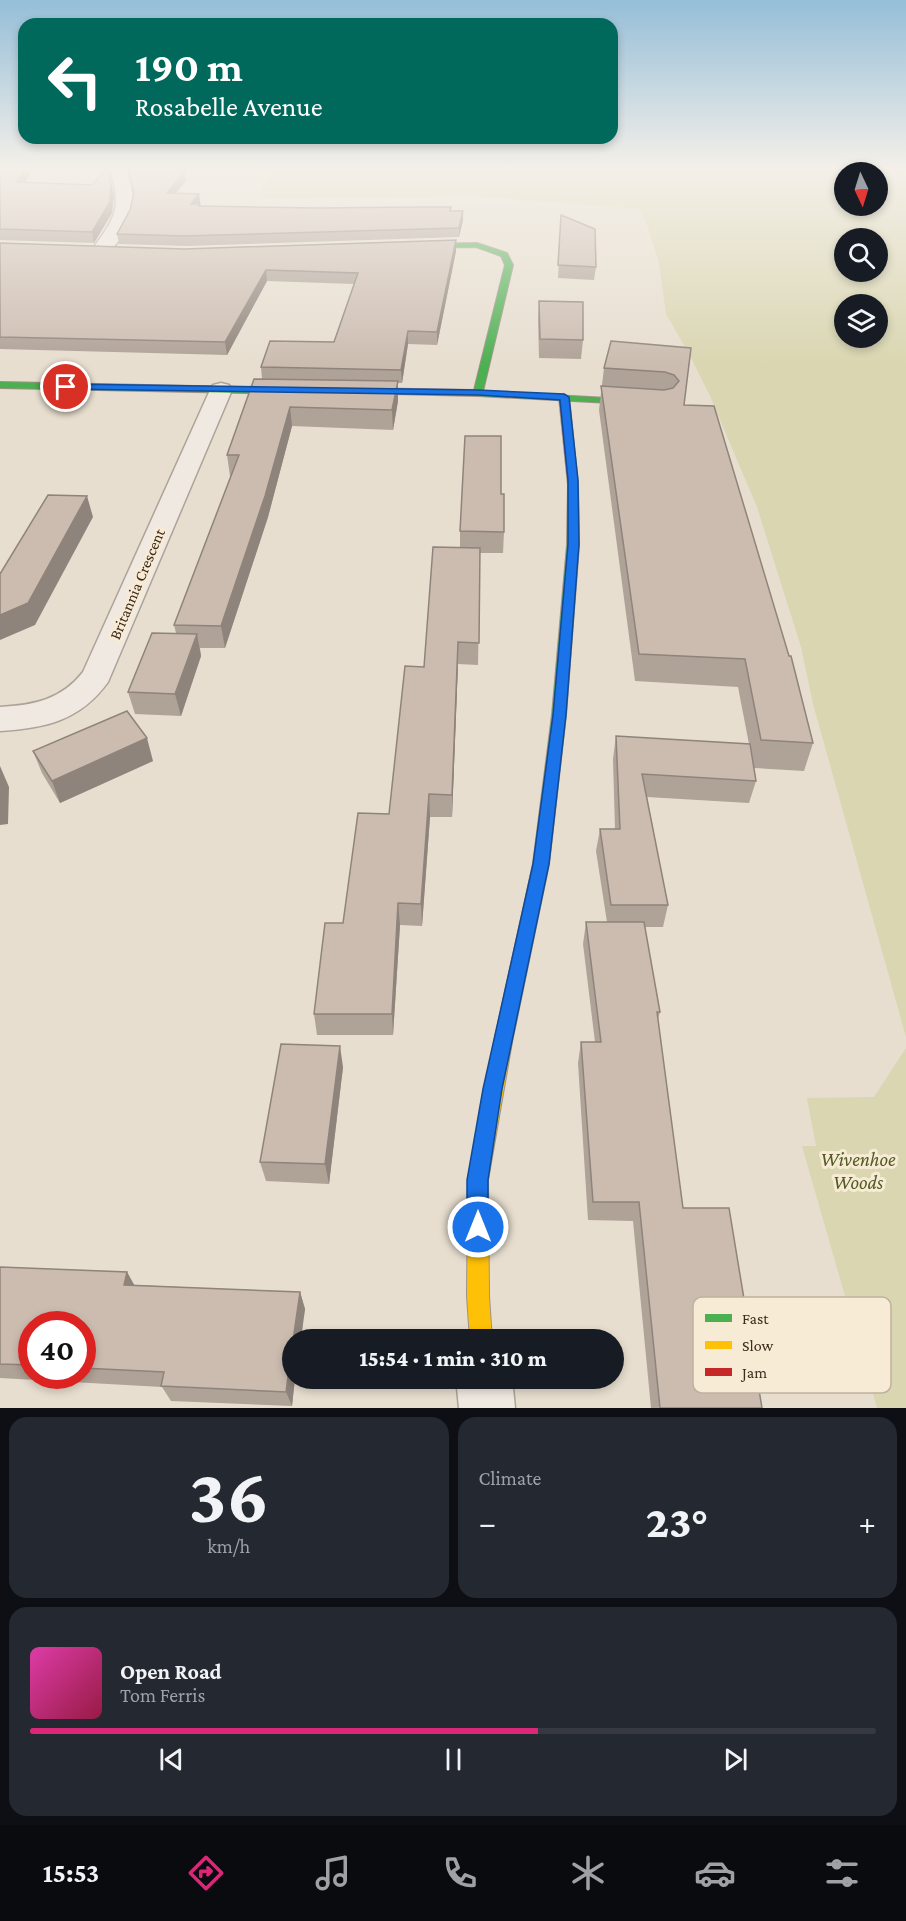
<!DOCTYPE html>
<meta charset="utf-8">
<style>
:root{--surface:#171b24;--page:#242831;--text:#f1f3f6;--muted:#9ea1a6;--line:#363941;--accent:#db2777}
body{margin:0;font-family:"Crimson Pro",serif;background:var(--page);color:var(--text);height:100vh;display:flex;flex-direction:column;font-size:22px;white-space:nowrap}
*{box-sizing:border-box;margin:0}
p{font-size:20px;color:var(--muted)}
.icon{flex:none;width:33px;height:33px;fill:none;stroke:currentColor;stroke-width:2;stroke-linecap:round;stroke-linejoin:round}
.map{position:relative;height:1408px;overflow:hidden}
.panel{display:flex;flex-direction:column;gap:9px;padding:9px;background:#0d0f14;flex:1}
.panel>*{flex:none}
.top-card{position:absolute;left:18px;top:18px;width:600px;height:126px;border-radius:18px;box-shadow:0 3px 9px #0003;background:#00695c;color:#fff;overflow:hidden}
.needle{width:39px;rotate:176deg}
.controls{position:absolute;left:834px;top:162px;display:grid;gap:12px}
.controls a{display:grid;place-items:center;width:54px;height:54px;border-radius:50%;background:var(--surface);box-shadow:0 3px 9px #0003;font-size:30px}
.speed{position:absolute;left:18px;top:1311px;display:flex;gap:12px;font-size:30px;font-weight:700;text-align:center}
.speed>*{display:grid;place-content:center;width:78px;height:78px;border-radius:50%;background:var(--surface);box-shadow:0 3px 9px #0003;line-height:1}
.speed .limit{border:9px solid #d22;background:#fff;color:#111}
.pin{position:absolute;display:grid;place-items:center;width:51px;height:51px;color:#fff;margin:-26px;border:3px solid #fff;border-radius:50%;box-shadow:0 2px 6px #0007}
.me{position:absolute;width:66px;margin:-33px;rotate:0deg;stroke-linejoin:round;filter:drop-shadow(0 0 4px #0008)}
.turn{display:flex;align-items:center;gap:21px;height:126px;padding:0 18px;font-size:27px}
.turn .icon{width:78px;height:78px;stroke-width:2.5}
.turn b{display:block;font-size:42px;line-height:51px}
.big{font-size:45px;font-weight:800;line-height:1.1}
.panel .tile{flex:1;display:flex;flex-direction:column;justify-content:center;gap:9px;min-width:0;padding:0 21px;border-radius:18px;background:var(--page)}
.panel .dial{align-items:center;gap:0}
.dial b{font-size:78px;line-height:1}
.song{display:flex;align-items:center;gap:18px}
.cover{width:72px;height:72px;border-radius:9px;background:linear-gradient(135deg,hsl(320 70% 55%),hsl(340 70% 35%))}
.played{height:6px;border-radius:3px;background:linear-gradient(90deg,var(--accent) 60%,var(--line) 60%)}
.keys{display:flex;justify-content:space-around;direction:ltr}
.heat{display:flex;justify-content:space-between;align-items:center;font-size:33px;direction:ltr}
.panel .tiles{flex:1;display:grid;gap:9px;grid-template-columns:1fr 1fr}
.tile:last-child{grid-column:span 2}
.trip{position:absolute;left:282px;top:1329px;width:342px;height:60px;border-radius:30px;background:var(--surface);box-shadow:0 3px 9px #0003;font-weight:800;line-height:60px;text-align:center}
.tabs{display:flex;height:96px;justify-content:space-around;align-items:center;background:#090b0e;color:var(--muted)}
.tabs .icon{width:42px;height:42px}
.tabs .on{color:var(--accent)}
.tabs b{font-size:27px;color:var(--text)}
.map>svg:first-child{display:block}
</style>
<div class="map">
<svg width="906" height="1408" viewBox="0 0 906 1408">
<rect width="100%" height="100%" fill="#e7decf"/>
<g fill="#d9d6b1" fill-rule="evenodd">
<path d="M271 169H906V1037L813 704 801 647 757 507 710 396 689 354 666 314 659 263 647 225 639 209 472 196 258 199ZM844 172H878V206H844ZM844 238H878V272H844ZM844 304H878V338H844Z"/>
<polygon points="906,1048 906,1408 877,1408 802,1146 816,1146 807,1098 874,1097"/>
</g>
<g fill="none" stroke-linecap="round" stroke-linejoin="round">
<defs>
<g id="street">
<path d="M110 169H126C129 180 133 191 133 202 133 220 114 260 94 255L91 251C114 219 123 210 110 169Z"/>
<path d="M221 383 229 385 232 390 108 682C80 721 45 728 0 731V707C34 705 61 700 83 672L210 390 213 385Z"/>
<polygon points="456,1378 512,1378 515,1408 459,1408"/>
</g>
<g id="fast">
<polygon points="477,243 507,253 513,265 483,391 644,400 647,401 647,405 478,396 351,393 351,389 354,388 474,390 505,265 501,256 476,247 412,248 408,246 412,244"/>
<polygon points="0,382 293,388 298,391 293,394 0,388"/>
<polygon points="573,482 578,485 579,545 566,715 549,864 512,1042 509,1048 503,1050 497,1048 494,1042 533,864 552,715 567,545 568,485"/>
</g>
<polygon id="slow" points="503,1034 509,1036 512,1042 488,1180 489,1296 492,1340 470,1340 467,1296 468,1180 494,1042 497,1036"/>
<polygon id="jam" points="564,394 569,397 578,485 573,488 568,485 559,397"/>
</defs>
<use href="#street" stroke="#ada398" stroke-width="3"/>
<use href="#fast" stroke="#9c9388" stroke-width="2"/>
<use href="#slow" stroke="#9c9388" stroke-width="2"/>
<use href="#jam" stroke="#9c9388" stroke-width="2"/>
<use href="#street" fill="#efe9e1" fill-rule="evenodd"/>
<use href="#fast" fill="#4caf50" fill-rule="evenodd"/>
<use href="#slow" fill="#ffc107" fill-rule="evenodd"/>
<use href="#jam" fill="#c62828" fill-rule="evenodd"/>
</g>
<g fill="#afa297" fill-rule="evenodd">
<polygon points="0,169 33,169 25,183 92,185 108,169 114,195 112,213 94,243 0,240"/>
<polygon points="128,169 188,169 185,174 186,181 176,193 199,194 200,203 199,204 200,204 201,206 451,211 463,220 459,237 186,246 119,244 117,234 130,210 133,194"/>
<polygon points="561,215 596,267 594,280 558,278"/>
<polygon points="456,240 456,251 437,345 408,344 402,383 398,383 398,401 393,430 292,426 268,517 225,648 200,648 201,656 181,716 135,714 128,692 176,633 174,625 231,476 230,476 227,455 262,379 261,367 334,342 354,284 267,281 227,355 0,349 0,243 184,249"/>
<polygon points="539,301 583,340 581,359 539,358 538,319"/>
<polygon points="691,348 684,405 813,743 804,771 754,768 756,781 749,803 647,797 668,905 663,927 645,927 660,1012 658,1019 683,1208 762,1408 651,1408 633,1221 588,1220 578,1063 581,1042 595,1042 583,944 586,922 607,922 596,851 600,829 615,829 613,759 616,736 749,744 738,687 635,681 599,410 604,368"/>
<polygon points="501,494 504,532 503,553 480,553 478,665 458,664 452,817 430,817 422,926 400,925 393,1035 317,1035 314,1014 343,923 389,814 424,667 460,548 460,531"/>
<polygon points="33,751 153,761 60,803 42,773"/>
<polygon points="343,1067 329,1184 266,1181 260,1162"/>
<path d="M0 1267 127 1272 134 1285 300 1292 305 1309 292 1378H295L292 1406 171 1401 162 1387 0 1378ZM32 1324H82V1376H32Z"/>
</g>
<g fill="#8f847b">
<polygon points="25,169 33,169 19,193 17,182"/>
<polygon points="181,169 188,169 185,174 186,181 168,202 167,193"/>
<polygon points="111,184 114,195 112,213 94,243 92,232"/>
<polygon points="199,194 200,203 192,213 191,204"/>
<polygon points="463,211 463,220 459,237 459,228"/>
<polygon points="456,240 456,251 437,345 437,332"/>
<polygon points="266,270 267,281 227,355 225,342"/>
<polygon points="408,331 408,344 402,383 401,370"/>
<polygon points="398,381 398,401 393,430 392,410"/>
<polygon points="290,407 292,426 268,517 225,648 221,626"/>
<polygon points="87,496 93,517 35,625 0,640 0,615"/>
<polygon points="197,634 201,656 181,716 175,694"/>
<polygon points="458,642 458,664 452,817 452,795"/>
<polygon points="147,738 153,761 60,803 52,781"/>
<polygon points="0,766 9,787 8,824 0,825"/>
<polygon points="429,794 430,817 422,926 421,904"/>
<polygon points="398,903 400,925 393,1035 392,1014"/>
<polygon points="340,1046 343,1067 329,1184 325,1164"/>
<polygon points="127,1272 137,1290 124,1285"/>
<polygon points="300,1292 305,1309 301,1340 293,1340"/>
<polygon points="292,1347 292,1378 295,1378 292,1406 286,1392"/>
</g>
<g fill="#ccbcb0" stroke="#8f847b" stroke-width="1.5">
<polygon points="0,169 25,169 17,182 92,185 107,169 108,169 111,184 110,202 92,232 0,229"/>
<polygon points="128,169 181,169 178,172 184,172 167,193 199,194 191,204 200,204 199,206 315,208 423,207 451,207 450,211 463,211 459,228 184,236 117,234 130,210 134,193"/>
<polygon points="561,215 595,229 596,267 558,265"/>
<polygon points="456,240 437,332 408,331 401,370 261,367 270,341 334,342 358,273 266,270 225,342 0,337 0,243 184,249"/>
<polygon points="539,301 583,302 583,340 540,339"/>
<polygon points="611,341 691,348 684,405 714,406 789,656 791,656 813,743 761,740 745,659 639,654 601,386 664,390 673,388 679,381 674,375 665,372 604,368"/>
<polygon points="254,379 398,381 392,410 290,407 265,496 221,626 174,625 239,455 227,455"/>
<polygon points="465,436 501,436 501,494 504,494 504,532 460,531"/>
<polygon points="48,495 87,496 28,603 0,615 0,574"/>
<polygon points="433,547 480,548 479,643 458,642 452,795 429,794 421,904 398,903 392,1014 314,1014 325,923 343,923 358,813 389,814 405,666 424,667"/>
<polygon points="152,633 197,634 175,694 128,692"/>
<polygon points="127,711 147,738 52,781 33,751"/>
<polygon points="616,736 750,744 756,781 642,774 668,905 611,905 600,829 620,829"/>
<polygon points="586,922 644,922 660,1012 657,1012 683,1208 729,1208 762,1408 660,1408 639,1202 593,1202 581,1042 601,1042"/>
<polygon points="281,1044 340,1046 325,1164 260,1162"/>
<polygon points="0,1267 127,1272 124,1285 300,1292 293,1340 292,1340 292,1347 286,1392 161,1386 164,1372 82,1368 82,1324 32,1324 32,1365 0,1364"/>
</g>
<linearGradient id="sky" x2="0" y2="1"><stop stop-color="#95bed8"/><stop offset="0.46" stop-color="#f4f0e9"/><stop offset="1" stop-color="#f4f0e9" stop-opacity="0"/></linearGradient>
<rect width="906" height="366" fill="url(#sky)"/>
<polygon fill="#1a73e8" stroke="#114b97" stroke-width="1.5" points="66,384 478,390 564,394 569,397 578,480 579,544 566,715 549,864 502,1089 488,1180 488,1227 485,1234 478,1237 470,1234 467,1227 467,1180 483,1089 533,864 553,715 568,544 568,480 560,400 478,395 63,389 62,387"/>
<g text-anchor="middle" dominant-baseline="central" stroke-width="6" stroke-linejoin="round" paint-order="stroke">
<g font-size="16" fill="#3d2b1e" stroke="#f8ebd5">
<text transform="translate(137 584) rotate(-67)">Britannia Crescent</text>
</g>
<g font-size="20" font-style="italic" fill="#515b24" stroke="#f8ebd5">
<text x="858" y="1159">Wivenhoe<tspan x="858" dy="23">Woods</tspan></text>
</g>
</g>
<rect x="693" y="1297" width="198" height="96" rx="9" fill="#f8ebd5" stroke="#c0b19e" stroke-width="1.5"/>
<rect x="705" y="1314" width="27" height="8" fill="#4caf50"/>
<rect x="705" y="1341" width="27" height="8" fill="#ffc107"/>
<rect x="705" y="1368" width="27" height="8" fill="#c62828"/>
<g font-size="16" fill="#3d2b1e">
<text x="742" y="1324">Fast</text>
<text x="742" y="1351">Slow</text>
<text x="742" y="1378">Jam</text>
</g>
</svg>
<div class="controls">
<a><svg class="needle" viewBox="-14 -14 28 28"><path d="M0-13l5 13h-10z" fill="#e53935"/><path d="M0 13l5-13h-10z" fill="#9ea1a6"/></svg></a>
<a><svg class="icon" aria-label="search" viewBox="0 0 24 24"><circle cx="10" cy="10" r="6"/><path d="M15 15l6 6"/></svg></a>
<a><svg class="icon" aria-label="layers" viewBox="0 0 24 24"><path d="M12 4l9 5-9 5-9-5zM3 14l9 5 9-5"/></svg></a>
</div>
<div class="speed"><div class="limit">40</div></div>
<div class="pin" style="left:66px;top:387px;background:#d93025"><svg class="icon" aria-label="arrive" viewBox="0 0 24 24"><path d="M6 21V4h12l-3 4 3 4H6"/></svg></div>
<svg class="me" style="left:478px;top:1227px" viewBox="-20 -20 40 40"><circle r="17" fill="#1a73e8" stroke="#fff" stroke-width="3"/><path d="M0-11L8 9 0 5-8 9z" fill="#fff"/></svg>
<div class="trip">15:54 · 1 min · 310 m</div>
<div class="top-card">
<div class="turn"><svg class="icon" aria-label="left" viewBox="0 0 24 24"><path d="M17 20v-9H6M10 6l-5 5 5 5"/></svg><div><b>190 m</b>Rosabelle Avenue</div></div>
</div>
</div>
<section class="panel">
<div class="tiles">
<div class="tile dial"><b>36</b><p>km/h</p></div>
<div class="tile"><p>Climate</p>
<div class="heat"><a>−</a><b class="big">23°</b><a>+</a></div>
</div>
<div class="tile">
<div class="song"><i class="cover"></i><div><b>Open Road</b><p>Tom Ferris</p></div></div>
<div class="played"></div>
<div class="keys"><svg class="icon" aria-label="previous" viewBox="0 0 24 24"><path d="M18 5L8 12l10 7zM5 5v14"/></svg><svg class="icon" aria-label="pause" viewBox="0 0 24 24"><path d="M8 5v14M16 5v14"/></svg><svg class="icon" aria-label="next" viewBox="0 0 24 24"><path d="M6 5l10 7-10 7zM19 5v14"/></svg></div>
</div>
</div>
</section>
<nav class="tabs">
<b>15:53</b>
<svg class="icon on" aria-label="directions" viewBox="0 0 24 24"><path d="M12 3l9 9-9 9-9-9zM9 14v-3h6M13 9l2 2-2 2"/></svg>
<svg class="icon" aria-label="music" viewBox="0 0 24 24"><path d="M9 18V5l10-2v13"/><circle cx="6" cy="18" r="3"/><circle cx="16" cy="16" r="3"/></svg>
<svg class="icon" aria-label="phone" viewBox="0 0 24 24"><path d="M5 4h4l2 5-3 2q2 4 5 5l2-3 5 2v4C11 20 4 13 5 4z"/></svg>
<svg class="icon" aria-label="climate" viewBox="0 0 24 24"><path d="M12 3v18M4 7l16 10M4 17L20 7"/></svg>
<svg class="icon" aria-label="car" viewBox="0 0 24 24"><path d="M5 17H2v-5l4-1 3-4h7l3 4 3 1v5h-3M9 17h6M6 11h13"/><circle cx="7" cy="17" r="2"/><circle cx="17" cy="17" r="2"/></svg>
<svg class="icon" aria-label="filters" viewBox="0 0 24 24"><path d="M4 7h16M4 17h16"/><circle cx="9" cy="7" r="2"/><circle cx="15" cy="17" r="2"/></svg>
</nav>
